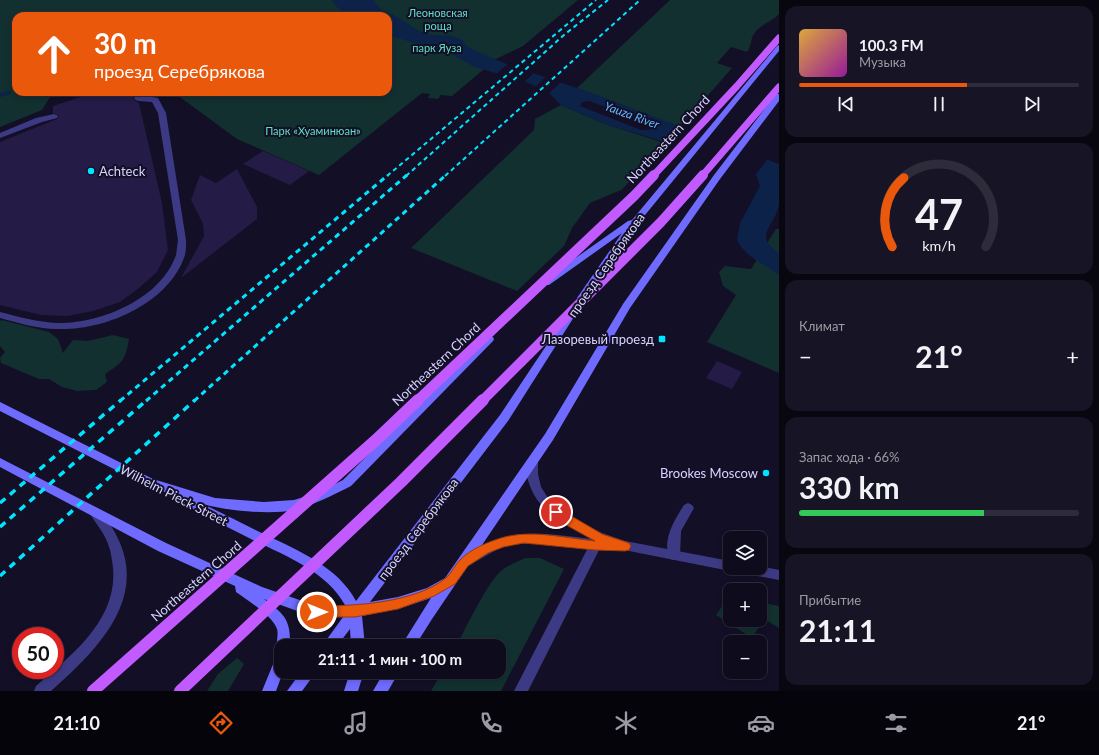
<!DOCTYPE html>
<html lang="ru">
<meta charset="utf-8">
<style>
:root{--surface:#0e0b1c;--page:#171425;--text:#f1f3f6;--muted:#9b9ba3;--line:#2e2b3b;--accent:#ea580c}
body{margin:0;font-family:Lato,sans-serif;background:var(--page);color:var(--text);height:100vh;display:flex;flex-direction:column;font-size:15px;white-space:nowrap}
*{box-sizing:border-box;margin:0}
p{font-size:13px;color:var(--muted)}
.icon{flex:none;width:22px;height:22px;fill:none;stroke:currentColor;stroke-width:2;stroke-linecap:round;stroke-linejoin:round}
.map{position:relative;flex:1;overflow:hidden}
.drawer{display:flex;flex-direction:column;gap:6px;padding:6px;background:#08060f;width:320px}
.drawer>*{flex:none}
.top-card{position:absolute;left:12px;top:12px;width:380px;height:84px;border-radius:12px;box-shadow:0 2px 6px #0003,0 0 0 1px var(--line);background:#ea580c;color:#fff;overflow:hidden}
.controls{position:absolute;left:723px;top:531px;display:grid;gap:8px}
.controls a{display:grid;place-items:center;width:44px;height:44px;border-radius:8px;background:var(--surface);box-shadow:0 2px 6px #0003,0 0 0 1px var(--line);font-size:20px}
.speed{position:absolute;left:12px;top:627px;display:flex;gap:8px;font-size:20px;font-weight:700;text-align:center}
.speed>*{display:grid;place-content:center;width:52px;height:52px;border-radius:50%;background:var(--surface);box-shadow:0 2px 6px #0003,0 0 0 1px var(--line);line-height:1}
.speed .limit{border:6px solid #d22;background:#fff;color:#111}
.pin{position:absolute;display:grid;place-items:center;width:34px;height:34px;color:#fff;margin:-17px;border:2px solid #fff;border-radius:50%;box-shadow:0 1px 4px #0007}
.me{position:absolute;width:44px;margin:-22px;rotate:90deg;stroke-linejoin:round;filter:drop-shadow(0 0 3px #0008)}
.turn{display:flex;align-items:center;gap:14px;height:84px;padding:0 16px;font-size:18px}
.turn .icon{width:52px;height:52px;stroke-width:2.5}
.turn b{display:block;font-size:28px;line-height:34px}
.big{font-size:30px;font-weight:700;line-height:1.1}
.drawer .card{flex:1;display:flex;flex-direction:column;justify-content:center;gap:6px;min-width:0;padding:0 14px;border-radius:12px;background:var(--page)}
.drawer .dial{align-items:center;gap:0}
.dial svg{height:104px;overflow:visible;fill:none;stroke:var(--line);stroke-width:7;stroke-linecap:round;text-anchor:middle}
.dial text{fill:var(--text);stroke:none}
.song{display:flex;align-items:center;gap:12px}
.cover{width:48px;height:48px;border-radius:6px;background:linear-gradient(135deg,hsl(40 70% 55%),hsl(300 70% 35%))}
.played{height:4px;border-radius:2px;background:linear-gradient(90deg,var(--accent) 60%,var(--line) 60%)}
.keys{display:flex;justify-content:space-around;direction:ltr}
.heat{display:flex;justify-content:space-between;align-items:center;font-size:22px;direction:ltr}
.charge{height:6px;border-radius:3px;background:linear-gradient(90deg,#34c759 66%,var(--line) 0)}
.trip{position:absolute;left:274px;top:639px;width:232px;height:40px;border-radius:12px;background:var(--surface);box-shadow:0 2px 6px #0003,0 0 0 1px var(--line);font-weight:700;line-height:40px;text-align:center}
.tab-bar{display:flex;height:64px;justify-content:space-around;align-items:center;background:#06040b;color:var(--muted)}
.tab-bar .icon{width:28px;height:28px}
.tab-bar .active{color:var(--accent)}
.tab-bar b{font-size:18px;color:var(--text)}
main{display:flex;flex:1;min-height:0}
.map>svg:first-child{display:block}
</style>
<main>
<div class="map">
<svg width="779" height="691" viewBox="0 0 779 691">
<rect width="100%" height="100%" fill="#130f26"/>
<g fill="#12302f">
<polygon points="0,0 578,0 523,46 496,59 452,96 439,95 440,96 438,99 428,98 430,94 422,93 319,175 237,139 173,92 388,92 388,16 16,16 16,92 58,92 52,94 42,110 0,127"/>
<path d="M670 0H779V14C772 22 760 24 754 34 750 40 752 45 747 52L731 47 717 63 732 68 680 127 577 88Z"/>
<polygon points="561,105 605,124 668,144 621,190 590,203 572,228 564,246 517,291 411,248 534,130 535,119"/>
<polygon points="776,229 779,229 779,373 707,342 736,295 723,286 719,272 725,266 751,269"/>
<path d="M2 320 49 332 58 339 63 353 73 340 88 341 113 335 129 339C125 361 123 362 105 374L107 382 96 390 77 391 62 387 49 379H39L1 363 0 358 5 352 0 346V321Z"/>
<path d="M525 558H540L564 569 501 691H431L442 672H499V646H456C466 628 487 583 501 571 508 565 517 562 525 558Z"/>
<polygon points="729,596 730,620 760,620 760,602 779,606 779,628 764,619 752,638 716,615"/>
<polygon points="237,658 244,664 228,691 207,691 218,674"/>
</g>
<path fill="#0c2248" fill-rule="evenodd" d="M332 0H374C377 5 379 8 384 11 387 14 392 14 395 16 408 23 419 34 434 35 449 36 449 33 464 41L465 45 474 50 504 63 600 96 779 164C779 177 779 192 779 205 775 226 752 236 779 253V275L750 256 741 247 737 240 740 223 760 186 757 176 655 139 605 124 561 105 549 93 526 82 475 67 451 54 388 35V16C367 16 344 21 332 0ZM589 101 648 123 651 127 649 130H641L580 106 582 102Z"/>
<g fill="#130f26">
<polygon points="509,63 536,71 523,83 495,75"/>
<polygon points="548,75 562,81 547,95 534,88"/>
<polygon points="684,126 769,157 754,177 667,146"/>
</g>
<g fill="none" stroke-linecap="round" stroke-linejoin="round">
<polygon fill="#0c2248" fill-rule="evenodd" points="9,91 11,92 11,94 0,97 0,93"/>
</g>
<g fill="#241b47">
<polygon points="96,92 137,92 137,95 134,96 133,99 139,103 162,203 168,250 157,272 139,288 120,302 93,311 67,316 41,315 0,305 0,142 57,119 59,116 53,113 53,106"/>
<polygon points="263,151 309,171 290,185 243,164"/>
<polygon points="237,169 257,207 257,219 181,278 204,236 203,224 191,200 200,175 216,183"/>
<polygon points="717,361 742,372 732,389 706,378"/>
</g>
<g fill="none" stroke-linecap="round" stroke-linejoin="round">
<g fill="#3d3a85" fill-rule="evenodd">
<path d="M147 96 158 98 166 113 186 240C186 245 186 250 185 255 169 304 104 331 57 329 38 329 19 323 0 318V312C19 317 38 322 57 323 100 324 161 299 176 255 177 250 177 245 178 240L158 113 152 102 138 101 134 99 135 97Z"/>
<polygon points="54,114 58,116 57,118 42,122 0,138 0,133 36,118"/>
<path d="M688 503 692 505 694 508 681 531 680 555 678 559 674 560 670 559C661 541 675 519 684 505Z"/>
<polygon points="595,541 599,542 601,546 528,691 514,691 591,542"/>
</g>
<g fill="#3d3a85" fill-rule="evenodd">
<path d="M532 458 536 459 538 462V474L541 487 550 501 566 514 602 533 625 541 730 561V568H735L734 570 730 571 619 549 615 551 543 544H515L496 550 468 566 464 567 460 566 458 562C461 556 469 553 475 549 514 527 548 534 591 539 564 524 537 512 528 480 526 474 525 465 528 459Z"/>
<path d="M95 507 99 509C107 519 115 531 120 543 146 604 92 654 51 691H34L36 686C71 656 118 620 113 568 112 560 111 551 108 544 104 532 95 523 89 512L91 509Z"/>
<polygon points="760,566 779,570 779,580 742,573 738,572 736,568 760,568"/>
</g>
<g fill="#6f6bff" fill-rule="evenodd">
<polygon points="779,45 779,51 641,220 585,300 579,300 577,298 622,233 549,285 543,285 541,283 543,281 628,221 632,220 777,46"/>
<path d="M776 94H779V101L720 179 630 308 553 440 432 619 415 646H401L431 598 398 609 362 616 365 646H351L350 629 337 646H322L343 617 317 618 264 599C284 614 291 619 290 646H281V651L278 650C275 643 279 636 277 629 272 615 248 601 236 592L235 586 158 551 0 467V458L166 543 262 587 317 606 345 605C327 571 282 554 249 538 223 525 198 512 172 499L170 496 171 494 151 488 0 411V402L153 479 215 498 264 502 294 500 317 493 343 480 485 337H493L494 339 493 341 351 486C333 495 314 505 294 510 271 515 226 511 203 504 224 514 245 525 266 535 299 551 338 567 356 601L500 415 568 313H574L576 315 574 317 508 421 370 602 398 597 427 588 445 578 545 434 623 304 714 175Z"/>
<polygon points="281,655 281,672 283,672 276,691 262,691 276,657"/>
<polygon points="301,672 316,672 302,691 287,691"/>
<polygon points="350,672 364,672 358,691 344,691"/>
<polygon points="384,672 399,672 388,691 373,691"/>
</g>
<g stroke="#00e5ff" stroke-width="2" stroke-dasharray="4.5 3.5" stroke-linecap="butt">
<polyline points="387,176 596,0"/>
<polyline points="406,176 564,35 608,0"/>
<polyline points="445,176 640,0"/>
</g>
<g stroke="#00e5ff" stroke-width="3" stroke-dasharray="5.5 4.5" stroke-linecap="butt">
<polyline points="120,401 388,175"/>
<polyline points="146,401 407,175"/>
<polyline points="194,401 446,175"/>
</g>
<g stroke="#00e5ff" stroke-width="3.5" stroke-dasharray="7 6" stroke-linecap="butt">
<polyline points="0,503 121,400"/>
<polyline points="0,527 147,400"/>
<polyline points="0,576 195,400"/>
</g>
<g stroke="#c25bff" stroke-width="7">
<polyline points="653,176 737,86 779,38"/>
<polyline points="702,176 779,87"/>
</g>
<g stroke="#c25bff" stroke-width="10">
<polyline points="417,401 634,196 654,175"/>
<polyline points="482,401 661,222 703,175"/>
</g>
<g stroke="#c25bff" stroke-width="12">
<polyline points="93,691 376,440 418,400"/>
<polyline points="180,691 401,482 483,400"/>
</g>
</g>
<path fill="#ea580c" stroke="#983908" d="M556 507 602 534 629 543 631 546 629 550 625 551 595 550 524 543 503 547 488 553 468 566 455 584 434 596 398 609 355 617H317L313 615 311 612 313 608 317 606C356 606 414 603 446 578 452 573 455 564 461 559 471 549 488 542 501 538 531 529 565 538 595 541L559 521 550 512 552 509Z"/>
<g fill="#00e5ff" stroke="#130f26" stroke-width="1.5">
<circle cx="91" cy="171" r="4"/>
<rect x="658" y="335" width="8" height="8" rx="2"/>
<circle cx="766" cy="473" r="4"/>
</g>
<g text-anchor="middle" dominant-baseline="central" stroke-width="4" stroke-linejoin="round" paint-order="stroke">
<g font-size="11" fill="#5fe0c0" stroke="#130f26">
<text x="438" y="12">Леоновская<tspan x="438" dy="13">роща</tspan></text>
<text x="437" y="47">парк Яуза</text>
<text x="313" y="130">Парк «Хуаминюан»</text>
</g>
<g font-size="12" font-style="italic" fill="#62b6ff" stroke="#130f26">
<text transform="translate(632 115) rotate(20)">Yauza River</text>
</g>
<g font-size="13" fill="#d9d4ff" stroke="#130f26">
<text transform="translate(668 139) rotate(-47)">Northeastern Chord</text>
<text transform="translate(606 265) rotate(-55)">проезд Серебрякова</text>
<text transform="translate(436 364) rotate(-43)">Northeastern Chord</text>
<text transform="translate(174 495) rotate(27)">Wilhelm Pieck Street</text>
<text transform="translate(418 529) rotate(-53)">проезд Серебрякова</text>
<text transform="translate(196 581) rotate(-41)">Northeastern Chord</text>
</g>
<g font-size="13" fill="#d9d4ff" stroke="#130f26" text-anchor="end">
<text x="99" y="171" text-anchor="start">Achteck</text>
<text x="654" y="339">Лазоревый проезд</text>
<text x="758" y="473">Brookes Moscow</text>
</g>
</g>
</svg>
<div class="controls">
<a><svg class="icon" aria-label="layers" viewBox="0 0 24 24"><path d="M12 4l9 5-9 5-9-5zM3 14l9 5 9-5"/></svg></a>
<a>+</a>
<a>−</a>
</div>
<div class="speed"><div class="limit">50</div></div>
<div class="pin" style="left:556px;top:512px;background:#d93025"><svg class="icon" aria-label="arrive" viewBox="0 0 24 24"><path d="M6 21V4h12l-3 4 3 4H6"/></svg></div>
<svg class="me" style="left:317px;top:612px" viewBox="-20 -20 40 40"><circle r="17" fill="#ea580c" stroke="#fff" stroke-width="3"/><path d="M0-11L8 9 0 5-8 9z" fill="#fff"/></svg>
<div class="trip">21:11 · 1 мин · 100 m</div>
<div class="top-card">
<div class="turn"><svg class="icon" aria-label="ahead" viewBox="0 0 24 24"><path d="M12 20V5M6 11l6-6 6 6"/></svg><div><b>30 m</b>проезд Серебрякова</div></div>
</div>
</div>
<section class="drawer">
<div class="card">
<div class="song"><i class="cover"></i><div><b>100.3 FM</b><p>Музыка</p></div></div>
<div class="played"></div>
<div class="keys"><svg class="icon" aria-label="previous" viewBox="0 0 24 24"><path d="M18 5L8 12l10 7zM5 5v14"/></svg><svg class="icon" aria-label="pause" viewBox="0 0 24 24"><path d="M8 5v14M16 5v14"/></svg><svg class="icon" aria-label="next" viewBox="0 0 24 24"><path d="M6 5l10 7-10 7zM19 5v14"/></svg></div>
</div>
<div class="card dial"><svg viewBox="0 0 100 80">
<path d="M14 69A42 42 0 1 1 86 69"/>
<path d="M14 69A42 42 0 0 1 23 16" stroke="#ea580c"/>
<text x="50" y="56" font-size="32" font-weight="700">47</text>
<text x="50" y="72" font-size="11">km/h</text>
</svg></div>
<div class="card"><p>Климат</p>
<div class="heat"><a>−</a><b class="big">21°</b><a>+</a></div>
</div>
<div class="card"><p>Запас хода · 66%</p><b class="big">330 km</b><div class="charge"></div></div>
<div class="card"><p>Прибытие</p><b class="big">21:11</b></div>
</section>
</main>
<nav class="tab-bar">
<b>21:10</b>
<svg class="icon active" aria-label="directions" viewBox="0 0 24 24"><path d="M12 3l9 9-9 9-9-9zM9 14v-3h6M13 9l2 2-2 2"/></svg>
<svg class="icon" aria-label="music" viewBox="0 0 24 24"><path d="M9 18V5l10-2v13"/><circle cx="6" cy="18" r="3"/><circle cx="16" cy="16" r="3"/></svg>
<svg class="icon" aria-label="phone" viewBox="0 0 24 24"><path d="M5 4h4l2 5-3 2q2 4 5 5l2-3 5 2v4C11 20 4 13 5 4z"/></svg>
<svg class="icon" aria-label="climate" viewBox="0 0 24 24"><path d="M12 3v18M4 7l16 10M4 17L20 7"/></svg>
<svg class="icon" aria-label="car" viewBox="0 0 24 24"><path d="M5 17H2v-5l4-1 3-4h7l3 4 3 1v5h-3M9 17h6M6 11h13"/><circle cx="7" cy="17" r="2"/><circle cx="17" cy="17" r="2"/></svg>
<svg class="icon" aria-label="filters" viewBox="0 0 24 24"><path d="M4 7h16M4 17h16"/><circle cx="9" cy="7" r="2"/><circle cx="15" cy="17" r="2"/></svg>
<b>21°</b>
</nav>
